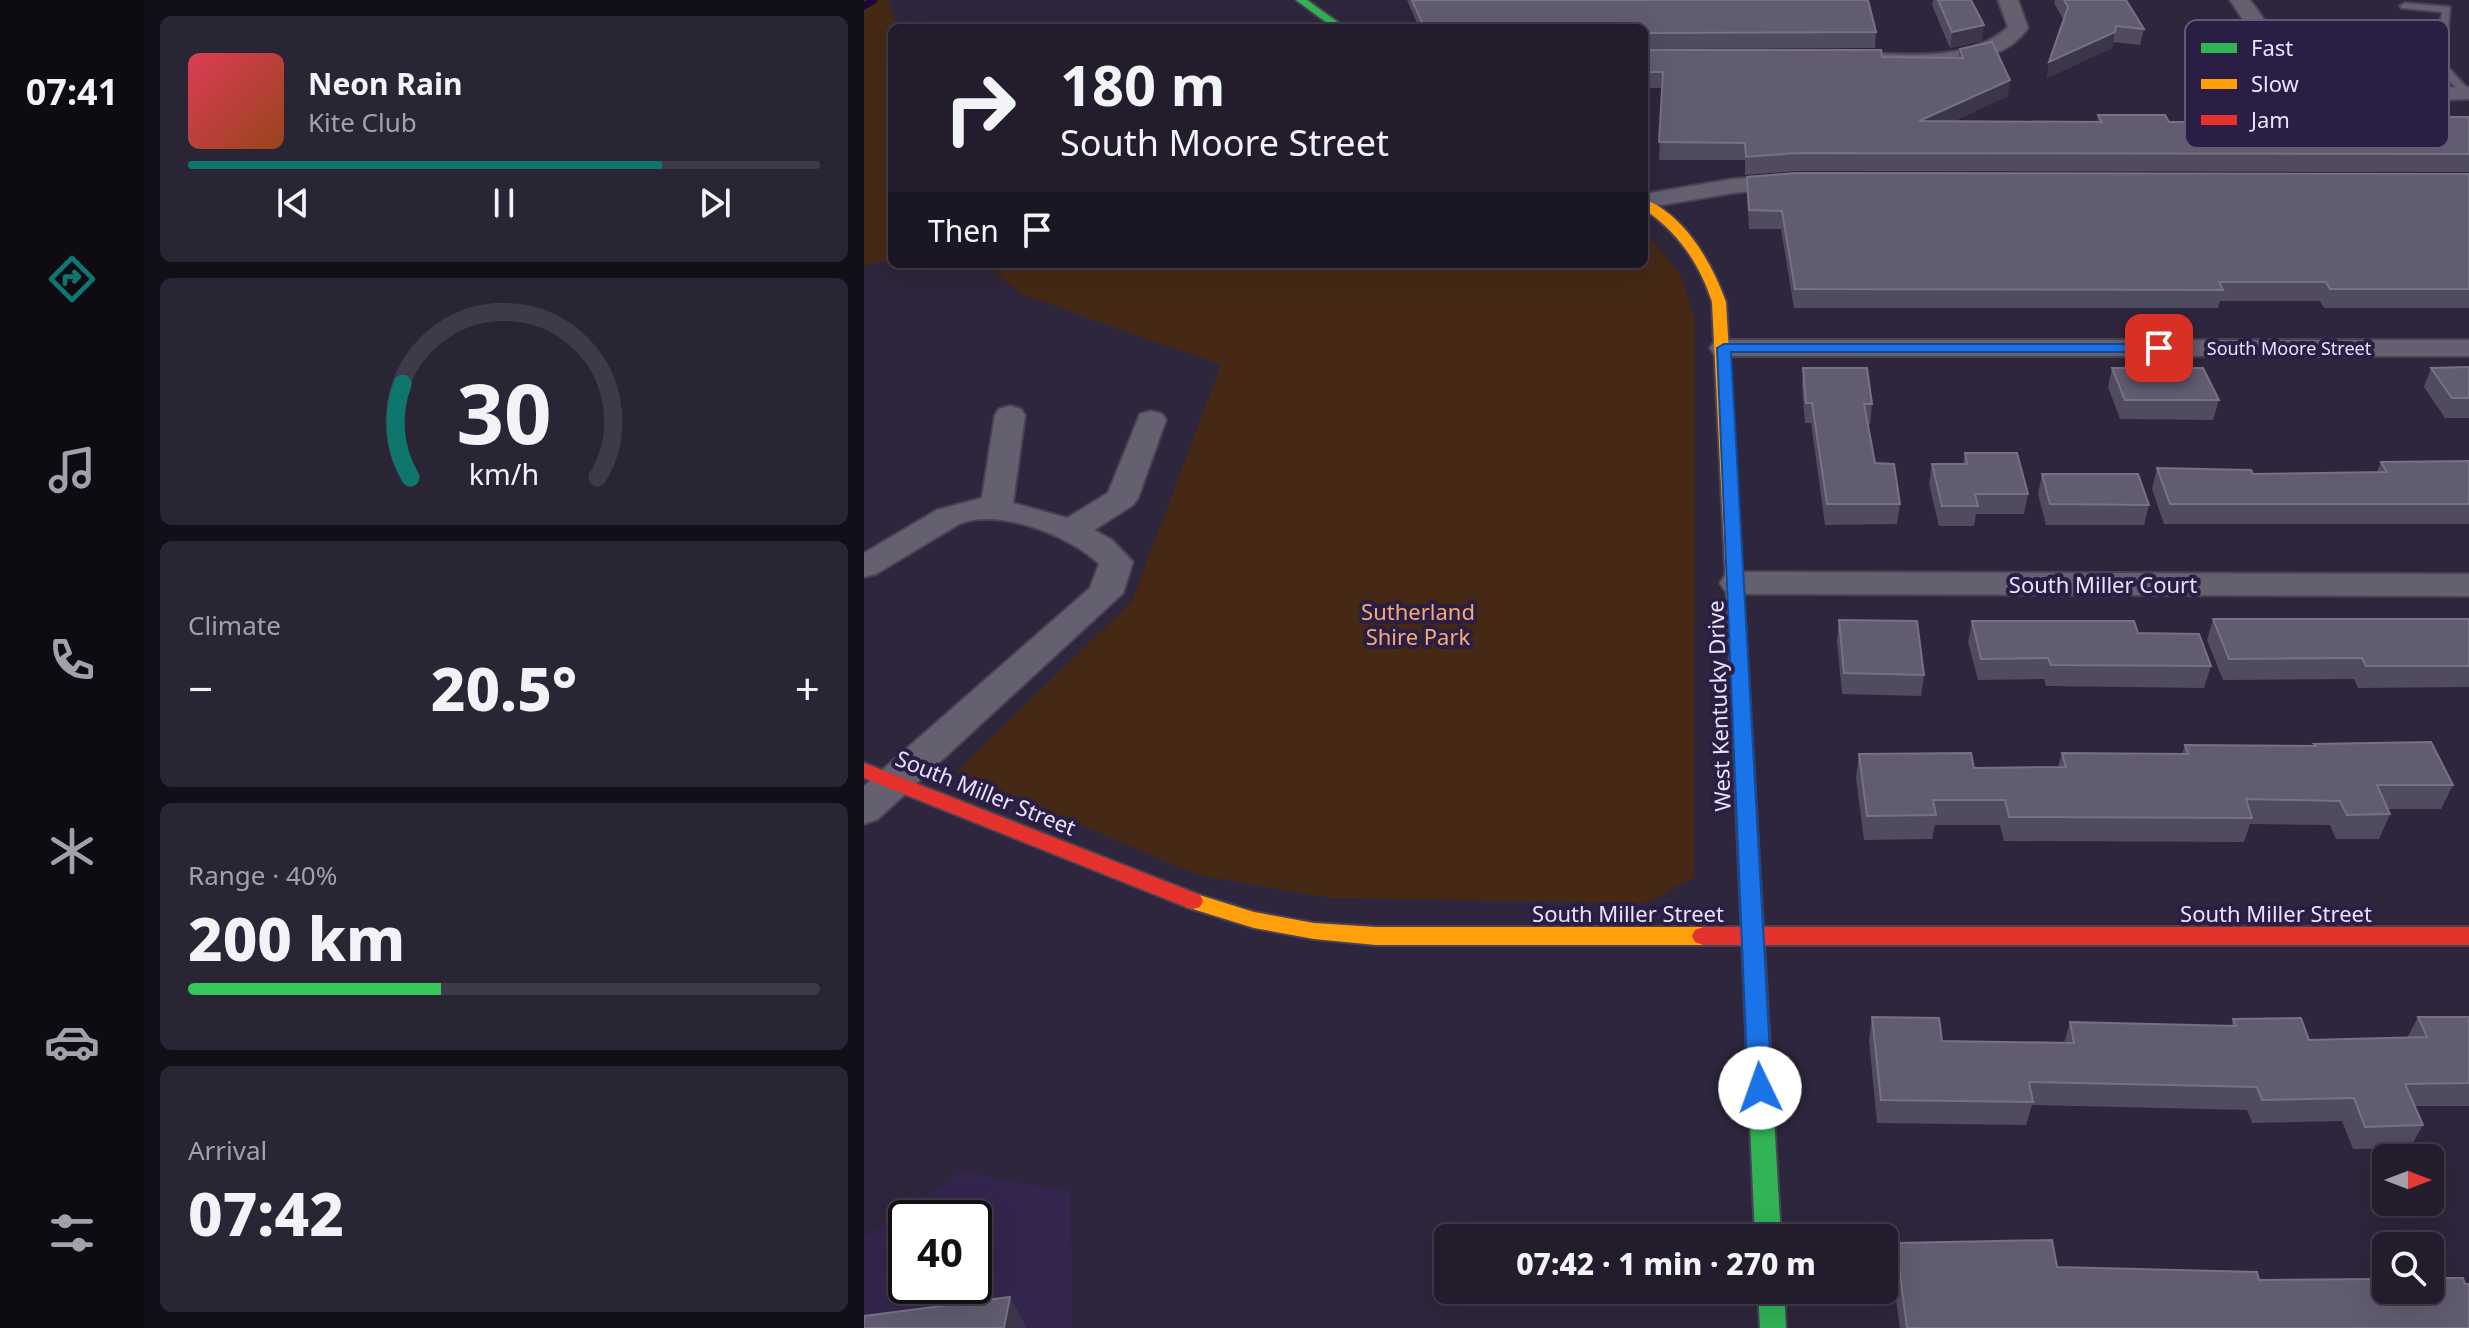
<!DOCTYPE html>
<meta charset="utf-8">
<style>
:root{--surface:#221c2d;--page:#2a2535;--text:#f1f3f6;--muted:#a2a1aa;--line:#3f3a49;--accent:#0f766e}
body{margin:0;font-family:"Noto Sans",sans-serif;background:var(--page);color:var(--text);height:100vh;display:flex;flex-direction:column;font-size:30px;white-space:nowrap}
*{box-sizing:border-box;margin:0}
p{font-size:26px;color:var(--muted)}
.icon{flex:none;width:44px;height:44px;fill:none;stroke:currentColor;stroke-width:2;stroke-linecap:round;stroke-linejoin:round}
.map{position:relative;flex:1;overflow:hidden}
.panel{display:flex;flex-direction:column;gap:16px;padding:16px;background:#130f19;width:720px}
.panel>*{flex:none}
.banner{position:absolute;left:24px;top:24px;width:760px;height:244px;border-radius:12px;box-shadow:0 8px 32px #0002,0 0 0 2px var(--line);background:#221c2d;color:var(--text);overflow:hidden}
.needle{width:52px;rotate:90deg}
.fabs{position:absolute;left:1508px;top:1144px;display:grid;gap:16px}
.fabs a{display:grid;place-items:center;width:72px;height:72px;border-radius:12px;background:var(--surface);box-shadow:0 8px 32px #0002,0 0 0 2px var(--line);font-size:40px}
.speed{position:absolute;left:24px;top:1200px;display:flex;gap:16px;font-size:40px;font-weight:700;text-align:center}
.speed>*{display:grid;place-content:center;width:104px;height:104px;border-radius:50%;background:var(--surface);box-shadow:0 8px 32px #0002,0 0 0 2px var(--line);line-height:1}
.speed .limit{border:4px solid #111;border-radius:12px;background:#fff;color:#111}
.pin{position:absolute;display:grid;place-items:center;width:68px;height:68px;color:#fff;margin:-34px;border-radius:16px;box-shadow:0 4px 12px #0006}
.me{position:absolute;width:88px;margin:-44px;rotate:357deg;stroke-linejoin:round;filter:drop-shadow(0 0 6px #0008)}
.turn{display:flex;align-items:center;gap:28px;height:168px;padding:0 40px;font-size:36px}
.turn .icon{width:104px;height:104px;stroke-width:2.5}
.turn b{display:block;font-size:56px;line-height:68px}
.then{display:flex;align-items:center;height:76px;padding:0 40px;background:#0003;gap:16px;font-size:30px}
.big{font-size:60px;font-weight:800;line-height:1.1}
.panel .tile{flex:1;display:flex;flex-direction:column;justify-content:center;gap:12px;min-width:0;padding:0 28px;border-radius:12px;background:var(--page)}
.panel .dial{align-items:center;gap:0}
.dial svg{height:208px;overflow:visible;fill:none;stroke:var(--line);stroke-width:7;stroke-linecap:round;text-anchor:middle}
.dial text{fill:var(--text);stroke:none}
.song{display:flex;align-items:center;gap:24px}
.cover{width:96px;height:96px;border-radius:12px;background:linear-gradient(135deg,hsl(350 70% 55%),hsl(20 70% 35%))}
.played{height:8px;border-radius:4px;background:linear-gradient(90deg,var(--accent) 75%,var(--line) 75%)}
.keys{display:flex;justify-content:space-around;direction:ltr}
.heat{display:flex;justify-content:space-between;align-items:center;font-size:44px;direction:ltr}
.charge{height:12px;border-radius:6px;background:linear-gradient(90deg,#34c759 40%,var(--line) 0)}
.trip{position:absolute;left:570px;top:1224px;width:464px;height:80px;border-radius:12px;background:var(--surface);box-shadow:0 8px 32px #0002,0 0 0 2px var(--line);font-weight:800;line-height:80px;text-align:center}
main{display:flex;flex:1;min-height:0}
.tabs{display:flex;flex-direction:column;width:144px;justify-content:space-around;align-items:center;background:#0e0b12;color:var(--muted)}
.tabs .icon{width:56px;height:56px}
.tabs .on{color:var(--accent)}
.tabs b{font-size:36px;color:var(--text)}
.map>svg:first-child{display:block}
</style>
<main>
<nav class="tabs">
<b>07:41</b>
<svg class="icon on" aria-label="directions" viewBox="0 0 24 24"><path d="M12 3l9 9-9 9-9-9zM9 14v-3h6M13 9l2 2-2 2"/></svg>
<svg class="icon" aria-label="music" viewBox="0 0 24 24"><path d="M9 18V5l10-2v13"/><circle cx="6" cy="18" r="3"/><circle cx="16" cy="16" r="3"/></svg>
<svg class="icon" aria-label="phone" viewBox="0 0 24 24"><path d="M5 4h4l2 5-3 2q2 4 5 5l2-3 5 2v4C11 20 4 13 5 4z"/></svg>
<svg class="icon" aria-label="climate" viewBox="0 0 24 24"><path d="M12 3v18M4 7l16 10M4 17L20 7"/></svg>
<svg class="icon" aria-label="car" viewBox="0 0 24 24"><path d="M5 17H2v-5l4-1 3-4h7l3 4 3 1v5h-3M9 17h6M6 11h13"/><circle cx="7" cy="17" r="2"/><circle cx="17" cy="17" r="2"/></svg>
<svg class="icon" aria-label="filters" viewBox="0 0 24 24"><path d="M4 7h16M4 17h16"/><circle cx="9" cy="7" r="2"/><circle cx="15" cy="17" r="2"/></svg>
</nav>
<section class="panel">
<div class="tile">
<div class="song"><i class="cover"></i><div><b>Neon Rain</b><p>Kite Club</p></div></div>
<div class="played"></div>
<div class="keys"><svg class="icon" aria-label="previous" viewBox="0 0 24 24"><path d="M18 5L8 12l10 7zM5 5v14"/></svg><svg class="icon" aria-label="pause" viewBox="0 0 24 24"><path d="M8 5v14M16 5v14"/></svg><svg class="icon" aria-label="next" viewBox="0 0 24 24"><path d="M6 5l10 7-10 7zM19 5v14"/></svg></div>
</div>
<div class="tile dial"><svg viewBox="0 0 100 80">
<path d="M14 69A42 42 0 1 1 86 69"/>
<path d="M14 69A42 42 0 0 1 11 33" stroke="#0f766e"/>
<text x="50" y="56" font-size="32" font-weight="700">30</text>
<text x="50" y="72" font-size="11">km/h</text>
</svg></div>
<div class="tile"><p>Climate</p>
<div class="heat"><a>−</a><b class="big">20.5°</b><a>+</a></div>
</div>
<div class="tile"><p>Range · 40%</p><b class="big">200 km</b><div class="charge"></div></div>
<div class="tile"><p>Arrival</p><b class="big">07:42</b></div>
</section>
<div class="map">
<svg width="1605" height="1328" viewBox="0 0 1605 1328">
<rect width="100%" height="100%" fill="#2e263c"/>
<path fill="#34254e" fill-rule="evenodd" d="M97 1172 206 1192 208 1328H0V1238ZM42 1218H110V1286H42Z"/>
<g fill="#452915">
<polygon points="0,0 24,0 33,28 28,28 28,260 0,266"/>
<polygon points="780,231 816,273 831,320 830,877 783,903 466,898 334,875 92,772 268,601 357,365 157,294 122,264 780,264"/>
</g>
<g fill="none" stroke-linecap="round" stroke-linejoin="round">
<polyline stroke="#1d0638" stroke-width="7" points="0,6 10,0"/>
<defs>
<polygon id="lane" points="1541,3 1586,7 1581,64 1605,90 1605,95 1598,95 1571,64 1578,12 1538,8 1536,6"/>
<g id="street">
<path d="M1134 0H1154L1164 28C1154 42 1140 51 1124 56 1100 63 974 74 960 57L970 51C1024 52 1100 67 1144 27Z"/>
<path d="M1366 0H1386C1401 19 1413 43 1431 59 1477 97 1550 87 1605 87V99C1546 100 1468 109 1419 69 1397 52 1382 23 1366 0Z"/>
<polygon points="931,174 939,176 943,181 939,186 869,193 780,208 780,194 869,179"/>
<polygon points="860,340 1605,340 1605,356 860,356 850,354 846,348 850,342"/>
<path d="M146 406 157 409 161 415 149 503 203 518 244 493 276 414 287 411 298 414 302 420 274 498 269 505 230 530 248 540 269 562 259 593 14 819 0 824V786L226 588 235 564C207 536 133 507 95 524L12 574 0 577V553L73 510 118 498 131 415 135 409Z"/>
<polygon points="873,572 1605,574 1605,596 873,594 861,591 856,583 861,575"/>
</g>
<g id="fast">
<polygon points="432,0 443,0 482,28 470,28"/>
<polygon points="876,681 885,687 917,1238 891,1238 867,687"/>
<polygon points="894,1290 920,1290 922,1328 896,1328"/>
</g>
<g id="slow">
<path d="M780 199C821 215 848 263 862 302L885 687 876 693 867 687 848 302C835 262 814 233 780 209Z"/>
<polygon points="329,893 390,912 450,923 512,927 839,927 847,930 850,936 847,942 839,945 512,945 450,939 390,928 322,907 319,901 322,895"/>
</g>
<g id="jam">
<polygon points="0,763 336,895 339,901 336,907 329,909 322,907 0,778"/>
<polygon points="839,927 1605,927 1605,945 839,945 831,942 828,936 831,930"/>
</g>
</defs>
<use href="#lane" stroke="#494255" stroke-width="4"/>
<use href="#street" stroke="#494255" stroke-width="4"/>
<use href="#fast" stroke="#494255" stroke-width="4"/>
<use href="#slow" stroke="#494255" stroke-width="4"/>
<use href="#jam" stroke="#494255" stroke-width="4"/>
<use href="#lane" fill="#656070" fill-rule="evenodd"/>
<use href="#street" fill="#656070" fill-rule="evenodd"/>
<use href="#fast" fill="#30b455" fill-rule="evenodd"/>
<use href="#slow" fill="#ff9f0a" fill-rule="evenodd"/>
<use href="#jam" fill="#e5322d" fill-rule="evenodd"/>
</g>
<g fill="#514b5f">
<polygon points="543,0 1004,0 1012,32 1011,48 780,49 780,28 555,28"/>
<polygon points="1069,0 1107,0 1118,41 1086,48 1068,5"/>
<polygon points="1191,0 1262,0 1280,29 1276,45 1249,42 1248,48 1183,78 1185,62 1199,19 1190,3"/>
<polygon points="1096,49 1144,96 1090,121 1233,122 1234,115 1305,122 1391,122 1393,115 1462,117 1605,117 1605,172 932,171 881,175 881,160 795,160 798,88 780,88 780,50 1018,57 1094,58"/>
<polygon points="1605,174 1605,308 1460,308 1456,301 1356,301 1354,308 930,308 917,229 885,229 883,195 883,177"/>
<polygon points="1605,367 1605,418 1581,418 1560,387 1567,368"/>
<polygon points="939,368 1008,404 1006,424 1003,424 1011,463 1036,504 1033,524 961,525 947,423 941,423 938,387"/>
<polygon points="1248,368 1355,400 1349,420 1256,419 1244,387"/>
<polygon points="1101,453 1164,494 1160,514 1112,514 1110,526 1075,526 1065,484 1068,464 1099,464"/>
<polygon points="1605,461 1605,524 1300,524 1288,489 1293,468 1389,474 1513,472 1517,462"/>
<polygon points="1178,474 1285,505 1280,525 1182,525 1174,494"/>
<polygon points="1349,619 1605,619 1605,687 1494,688 1490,679 1359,680 1343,640"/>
<polygon points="975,620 1060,675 1057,696 978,694 973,641"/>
<polygon points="1108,621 1274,633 1347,666 1340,688 1182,686 1180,679 1114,680 1104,642"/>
<polygon points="1450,744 1589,785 1577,809 1524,809 1526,814 1515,839 1472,839 1466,825 1386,824 1380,842 1140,841 1136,825 1071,825 1068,839 1000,840 992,778 995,754 1110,768 1194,767 1198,753 1318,754 1321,745 1449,746"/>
<polygon points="1008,1017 1078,1041 1200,1043 1206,1022 1367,1026 1369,1019 1445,1040 1543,1038 1554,1017 1605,1017 1605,1106 1551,1106 1559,1125 1546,1148 1489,1149 1478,1121 1388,1123 1383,1110 1168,1105 1162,1125 1013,1123 1005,1040"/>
<polygon points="1032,1243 1193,1267 1395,1280 1605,1328 1036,1328 1027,1265"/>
</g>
<g fill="#3c364a">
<polygon points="1120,25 1118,41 1086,48 1088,32"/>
<polygon points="1252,26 1248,48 1183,78 1185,62"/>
<polygon points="1146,80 1144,96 1053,138 1055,121"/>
<polygon points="146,1297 162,1326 162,1328 140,1328"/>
</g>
<g fill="#625c70" stroke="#777185" stroke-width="2">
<polygon points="548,0 1004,0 1012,32 780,33 780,28 624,28 623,24 560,27"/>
<polygon points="1074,0 1107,0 1120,25 1088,32"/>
<polygon points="1200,0 1262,0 1280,29 1252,26 1251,32 1185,62 1204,7"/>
<polygon points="1128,42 1146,80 1055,121 1238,122 1234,115 1301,115 1305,122 1398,122 1393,115 1460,114 1462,117 1605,117 1605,154 933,153 882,157 881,143 795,142 799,72 780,72 780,50 1017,50 1018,57 1099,58 1096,49"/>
<polygon points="933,173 1605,174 1605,289 1466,289 1462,282 1355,282 1359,290 931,289 918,211 885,210 883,177"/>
<polygon points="1605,367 1605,398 1588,398 1567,368"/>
<polygon points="939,368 1003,368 1008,404 1000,404 1011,463 1030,464 1036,504 963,504 948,403 942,403"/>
<polygon points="1248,368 1339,368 1355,400 1261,400"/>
<polygon points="1101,453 1153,453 1164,494 1111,494 1114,506 1078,506 1068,464 1103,464"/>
<polygon points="1605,461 1605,504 1306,504 1293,468 1387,470 1389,474 1523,472 1517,462"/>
<polygon points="1178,474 1274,474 1285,505 1186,504"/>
<polygon points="1349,619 1605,619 1605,666 1502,666 1498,658 1365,659"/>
<polygon points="975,620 1053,621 1060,675 980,673"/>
<polygon points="1108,621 1270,621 1274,633 1335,634 1347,666 1187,665 1184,658 1117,659"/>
<polygon points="1567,742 1589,785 1513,785 1526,814 1483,815 1476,801 1382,799 1388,818 1145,817 1141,800 1069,800 1072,815 1003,816 995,754 1107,753 1110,768 1202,767 1198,753 1324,754 1321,745 1452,746 1450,744"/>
<polygon points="1008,1017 1075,1018 1078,1041 1210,1043 1206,1022 1372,1026 1369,1019 1437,1018 1445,1040 1563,1037 1554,1017 1605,1017 1605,1083 1541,1084 1559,1125 1501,1127 1490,1098 1398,1100 1393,1087 1165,1082 1169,1102 1017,1100"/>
<polygon points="1188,1240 1193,1267 1393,1272 1395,1280 1522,1279 1522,1290 1566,1290 1566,1278 1599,1278 1601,1284 1605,1284 1605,1328 1043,1328 1032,1243"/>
<polygon points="146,1297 140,1328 0,1328 0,1316"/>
</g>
<polygon fill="#1a73e8" stroke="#114b97" stroke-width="2" points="860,344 1295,344 1302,348 1295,352 867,352 908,1088 905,1095 896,1098 888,1095 884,1088 853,348"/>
<g text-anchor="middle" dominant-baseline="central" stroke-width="8" stroke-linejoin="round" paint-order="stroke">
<g font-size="18" fill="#e8e2fb" stroke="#2b1e44">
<text x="1425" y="348">South Moore Street</text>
</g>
<g font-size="22" fill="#e8e2fb" stroke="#2b1e44">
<text x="1239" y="584">South Miller Court</text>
<text transform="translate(854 706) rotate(-92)">West Kentucky Drive</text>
<text transform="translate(122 792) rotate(22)">South Miller Street</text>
<text x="764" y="913">South Miller Street</text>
<text x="1412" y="913">South Miller Street</text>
</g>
<g font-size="22" fill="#f6ac73" stroke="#2b1e44">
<text x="554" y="611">Sutherland<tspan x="554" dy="25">Shire Park</tspan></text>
</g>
</g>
<rect x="1321" y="20" width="264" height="128" rx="12" fill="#2b1e44" stroke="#64597b" stroke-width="2"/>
<rect x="1337" y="43" width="36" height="10" fill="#30b455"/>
<rect x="1337" y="79" width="36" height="10" fill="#ff9f0a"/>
<rect x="1337" y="115" width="36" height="10" fill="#e5322d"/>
<g font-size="22" fill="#e8e2fb">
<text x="1387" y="56">Fast</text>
<text x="1387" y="92">Slow</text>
<text x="1387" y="128">Jam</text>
</g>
</svg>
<div class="fabs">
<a><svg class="needle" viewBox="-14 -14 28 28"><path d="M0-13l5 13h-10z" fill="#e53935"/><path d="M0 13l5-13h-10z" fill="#a2a1aa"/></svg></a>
<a><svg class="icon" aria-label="search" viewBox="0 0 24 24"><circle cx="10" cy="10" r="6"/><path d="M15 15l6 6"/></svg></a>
</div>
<div class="speed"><div class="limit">40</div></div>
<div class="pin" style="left:1295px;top:348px;background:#d93025"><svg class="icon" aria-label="arrive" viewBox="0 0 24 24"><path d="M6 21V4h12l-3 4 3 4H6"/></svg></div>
<svg class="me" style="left:896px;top:1088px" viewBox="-20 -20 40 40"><circle r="19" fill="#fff"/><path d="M0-13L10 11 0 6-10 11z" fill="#1a73e8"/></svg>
<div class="trip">07:42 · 1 min · 270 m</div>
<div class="banner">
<div class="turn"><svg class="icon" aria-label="right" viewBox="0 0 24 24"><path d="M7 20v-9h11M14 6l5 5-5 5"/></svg><div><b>180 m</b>South Moore Street</div></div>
<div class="then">Then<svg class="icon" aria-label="arrive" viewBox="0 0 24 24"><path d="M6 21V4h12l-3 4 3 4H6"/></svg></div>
</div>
</div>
</main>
